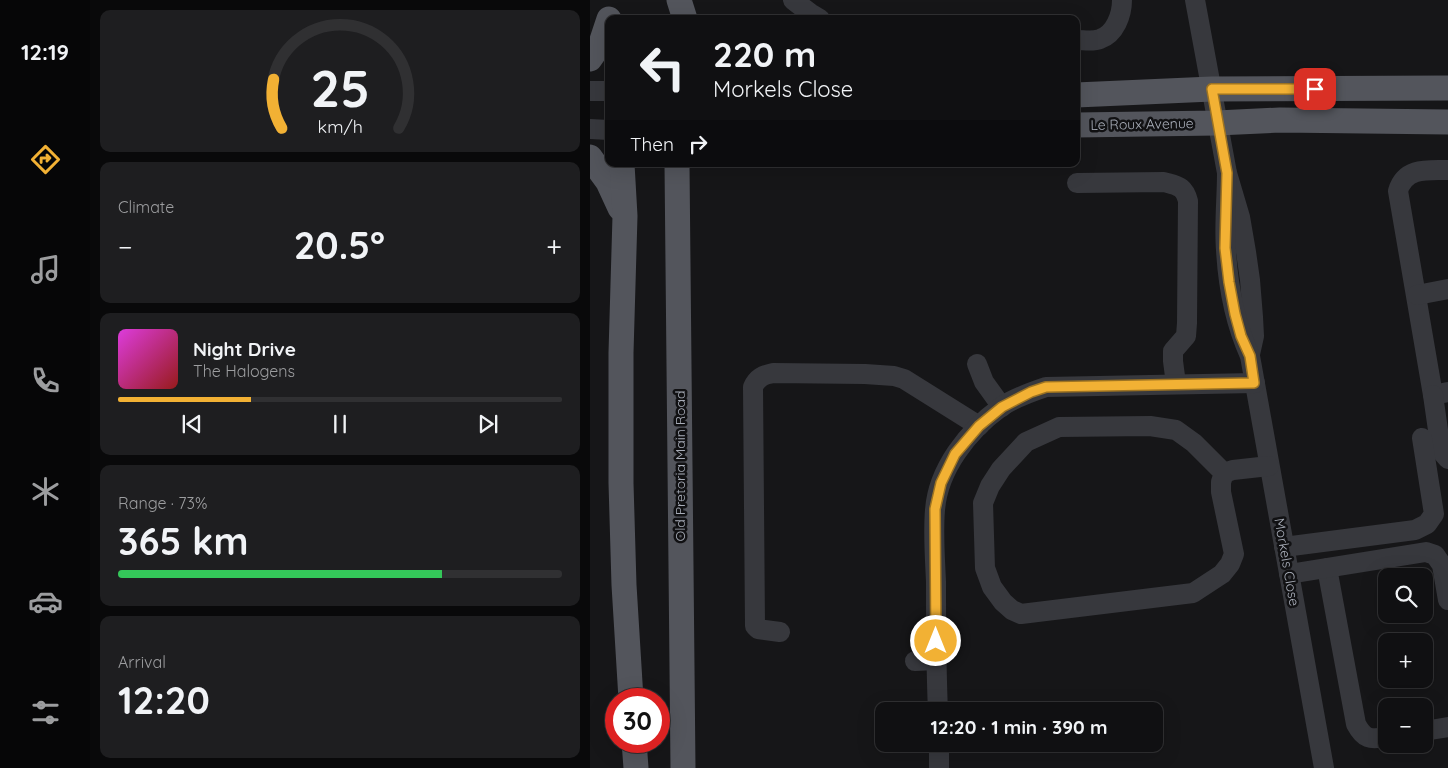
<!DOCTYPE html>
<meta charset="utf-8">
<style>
:root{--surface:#101012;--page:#1e1e20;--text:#f1f3f6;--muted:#9c9d9f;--line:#303032;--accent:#f2b134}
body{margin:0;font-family:Quicksand,sans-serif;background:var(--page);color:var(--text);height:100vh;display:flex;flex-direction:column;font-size:19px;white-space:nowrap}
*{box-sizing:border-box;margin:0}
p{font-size:16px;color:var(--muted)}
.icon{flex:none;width:28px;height:28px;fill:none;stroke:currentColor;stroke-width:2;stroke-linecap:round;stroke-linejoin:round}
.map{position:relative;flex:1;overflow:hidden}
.side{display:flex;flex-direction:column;gap:10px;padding:10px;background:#09090a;width:500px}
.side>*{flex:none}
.hud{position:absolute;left:15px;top:15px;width:475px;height:152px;border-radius:10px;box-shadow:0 5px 20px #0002,0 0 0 1px var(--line);background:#101012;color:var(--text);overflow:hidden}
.tools{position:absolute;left:788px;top:568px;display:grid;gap:10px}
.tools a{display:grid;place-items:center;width:55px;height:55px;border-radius:10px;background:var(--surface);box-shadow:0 5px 20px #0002,0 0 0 1px var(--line);font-size:25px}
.speed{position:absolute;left:15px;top:688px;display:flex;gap:10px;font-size:25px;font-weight:700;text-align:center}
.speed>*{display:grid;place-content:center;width:65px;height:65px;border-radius:50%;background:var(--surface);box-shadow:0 5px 20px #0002,0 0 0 1px var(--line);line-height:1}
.speed .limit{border:8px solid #d22;background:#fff;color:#111}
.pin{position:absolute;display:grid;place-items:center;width:42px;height:42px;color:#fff;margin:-21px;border-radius:10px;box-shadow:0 2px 8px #0006}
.me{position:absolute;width:55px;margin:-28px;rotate:0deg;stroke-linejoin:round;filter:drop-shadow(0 0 4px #0008)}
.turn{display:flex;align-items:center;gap:18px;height:105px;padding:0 25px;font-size:22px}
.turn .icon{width:65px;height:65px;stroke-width:2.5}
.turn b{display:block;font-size:35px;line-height:42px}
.then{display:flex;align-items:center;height:48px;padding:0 25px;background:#0003;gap:10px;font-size:19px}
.big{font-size:38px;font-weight:700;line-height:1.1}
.side .widget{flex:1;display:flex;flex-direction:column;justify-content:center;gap:8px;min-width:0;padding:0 18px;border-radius:10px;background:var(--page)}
.side .dial{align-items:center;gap:0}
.dial svg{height:130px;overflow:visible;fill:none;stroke:var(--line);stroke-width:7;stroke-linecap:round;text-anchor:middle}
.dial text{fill:var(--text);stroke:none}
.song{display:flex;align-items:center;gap:15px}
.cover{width:60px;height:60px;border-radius:8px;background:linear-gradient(135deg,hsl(300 70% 55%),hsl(0 70% 35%))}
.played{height:5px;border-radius:2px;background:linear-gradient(90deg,var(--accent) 30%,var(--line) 30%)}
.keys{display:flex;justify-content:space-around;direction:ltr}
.heat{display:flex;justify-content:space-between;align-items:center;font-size:28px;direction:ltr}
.charge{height:8px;border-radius:4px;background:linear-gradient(90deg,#34c759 73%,var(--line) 0)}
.trip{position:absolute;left:285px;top:702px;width:288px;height:50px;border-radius:10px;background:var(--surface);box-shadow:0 5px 20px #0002,0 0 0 1px var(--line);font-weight:700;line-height:50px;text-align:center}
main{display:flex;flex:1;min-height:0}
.menu{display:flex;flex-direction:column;width:90px;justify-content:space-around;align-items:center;background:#060607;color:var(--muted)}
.menu .icon{width:35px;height:35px}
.menu .active{color:var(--accent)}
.menu b{font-size:22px;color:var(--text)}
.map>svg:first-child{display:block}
</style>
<main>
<nav class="menu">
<b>12:19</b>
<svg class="icon active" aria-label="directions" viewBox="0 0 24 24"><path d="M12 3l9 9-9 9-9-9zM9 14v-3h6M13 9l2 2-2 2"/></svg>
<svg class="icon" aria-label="music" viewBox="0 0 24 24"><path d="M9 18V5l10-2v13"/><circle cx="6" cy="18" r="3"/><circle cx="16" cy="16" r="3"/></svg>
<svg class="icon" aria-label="phone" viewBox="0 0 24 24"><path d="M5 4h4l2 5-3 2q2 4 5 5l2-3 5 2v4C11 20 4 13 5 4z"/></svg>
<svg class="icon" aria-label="climate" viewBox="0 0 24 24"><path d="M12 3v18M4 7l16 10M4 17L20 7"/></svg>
<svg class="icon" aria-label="car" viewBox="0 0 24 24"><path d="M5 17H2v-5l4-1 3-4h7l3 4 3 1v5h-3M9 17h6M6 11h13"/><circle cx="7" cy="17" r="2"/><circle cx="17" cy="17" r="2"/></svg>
<svg class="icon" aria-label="filters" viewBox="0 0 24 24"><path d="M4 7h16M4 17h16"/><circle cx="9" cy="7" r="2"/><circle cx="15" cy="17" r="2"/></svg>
</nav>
<section class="side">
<div class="widget dial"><svg viewBox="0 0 100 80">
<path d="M14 69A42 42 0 1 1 86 69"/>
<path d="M14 69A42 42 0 0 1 9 39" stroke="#f2b134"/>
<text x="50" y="56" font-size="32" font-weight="700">25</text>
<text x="50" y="72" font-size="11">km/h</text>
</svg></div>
<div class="widget"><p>Climate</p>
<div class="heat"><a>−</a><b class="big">20.5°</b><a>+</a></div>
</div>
<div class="widget">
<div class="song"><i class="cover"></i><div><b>Night Drive</b><p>The Halogens</p></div></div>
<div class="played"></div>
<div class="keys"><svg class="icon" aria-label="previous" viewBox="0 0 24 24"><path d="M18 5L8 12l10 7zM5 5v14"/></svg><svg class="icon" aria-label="pause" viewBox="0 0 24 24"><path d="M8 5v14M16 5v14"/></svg><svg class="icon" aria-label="next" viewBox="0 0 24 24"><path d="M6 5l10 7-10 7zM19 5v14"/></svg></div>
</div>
<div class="widget"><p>Range · 73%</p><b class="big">365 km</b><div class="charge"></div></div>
<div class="widget"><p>Arrival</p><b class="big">12:20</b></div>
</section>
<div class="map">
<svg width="858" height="768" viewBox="0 0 858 768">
<rect width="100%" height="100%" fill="#161618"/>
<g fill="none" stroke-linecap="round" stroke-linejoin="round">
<g stroke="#37383d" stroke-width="20">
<polyline points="203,0 220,13 230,19"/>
<polyline points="605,0 637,173 650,217 656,252 660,280 663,317 664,336 660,354"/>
<path d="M486 40C494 40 503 42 510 39 525 34 532 15 532 0"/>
<polyline points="0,91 19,91"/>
<polyline points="0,129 19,130"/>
<path d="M858 170C838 170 815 167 808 191L843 395 858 392"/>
<path d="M637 173C637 198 634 225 636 250 638 286 645 323 660 356L734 768"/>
<path d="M487 183 574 182C588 186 594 186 598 201L597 323 596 336 583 351V361L586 384"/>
<polyline points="827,295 858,289"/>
<polyline points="387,364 394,382 412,407"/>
<polyline points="843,395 851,451 858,459"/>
<polyline points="634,473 604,443 586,430 560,426 469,427 436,442 411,469 400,486 393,503 395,568 402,587 413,602 422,610 431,614 603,593 632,574 640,564 644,554 631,492 631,482 634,473 643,470 679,466"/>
<polyline points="694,547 825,530 837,524 844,514 832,438"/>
<path d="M737 568 766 724C774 739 780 740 796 737"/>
<polyline points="699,574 836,552 845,555 852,565 858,600"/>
<path d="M190 632 168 629 165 626 163 387C167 378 173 375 183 373L275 374 304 376 314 379 389 426"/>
<polyline points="325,661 346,660"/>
<path d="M348 711C346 668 346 625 346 582 345 558 343 534 345 510 348 469 378 431 411 407 424 398 441 392 456 387L665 383"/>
<polyline points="834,731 858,727"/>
<polyline points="349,744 349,768"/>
</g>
<g stroke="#53555c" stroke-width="25">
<polyline points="89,0 95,19"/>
<polyline points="0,59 11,43 19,19"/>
<polyline points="486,95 622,89 858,88"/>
<polyline points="486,125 627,123 690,120 858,122"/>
<polyline points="0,157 18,182 30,208"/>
<polyline points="32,164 35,216 31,353 31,483 34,585 41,699"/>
<path d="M87 164C90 365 90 567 93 768"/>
<polyline points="44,741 46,768"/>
</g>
</g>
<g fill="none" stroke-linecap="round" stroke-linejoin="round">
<defs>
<polyline id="route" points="346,641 345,509 351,483 365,454 389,426 412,407 441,392 456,387 664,383 660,356 651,336 645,314 639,282 635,248 637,173 622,89 725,89"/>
</defs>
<use href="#route" stroke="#9d7322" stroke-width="12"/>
<use href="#route" stroke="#f2b134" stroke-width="9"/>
</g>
<g text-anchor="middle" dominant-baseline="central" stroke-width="5" stroke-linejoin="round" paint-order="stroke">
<g font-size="14" fill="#a8adb8" stroke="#111113">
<text transform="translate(552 124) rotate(-1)">Le Roux Avenue</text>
<text transform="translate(90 466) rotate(-90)">Old Pretoria Main Road</text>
<text transform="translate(697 562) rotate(80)">Morkels Close</text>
</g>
</g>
</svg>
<div class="tools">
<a><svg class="icon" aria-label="search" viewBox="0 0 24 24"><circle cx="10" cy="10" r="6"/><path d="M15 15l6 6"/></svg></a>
<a>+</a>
<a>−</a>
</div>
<div class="speed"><div class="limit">30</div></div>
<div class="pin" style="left:725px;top:89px;background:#d93025"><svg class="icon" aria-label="arrive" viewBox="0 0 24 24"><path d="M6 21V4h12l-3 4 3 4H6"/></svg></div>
<svg class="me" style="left:346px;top:641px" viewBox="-20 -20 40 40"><circle r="17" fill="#f2b134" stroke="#fff" stroke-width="3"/><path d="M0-11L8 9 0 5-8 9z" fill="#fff"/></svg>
<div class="trip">12:20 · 1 min · 390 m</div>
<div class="hud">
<div class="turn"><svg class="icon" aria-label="left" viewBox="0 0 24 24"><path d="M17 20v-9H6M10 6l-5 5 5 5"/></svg><div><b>220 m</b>Morkels Close</div></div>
<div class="then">Then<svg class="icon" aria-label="right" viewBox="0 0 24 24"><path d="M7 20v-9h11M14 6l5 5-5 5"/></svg></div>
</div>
</div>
</main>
